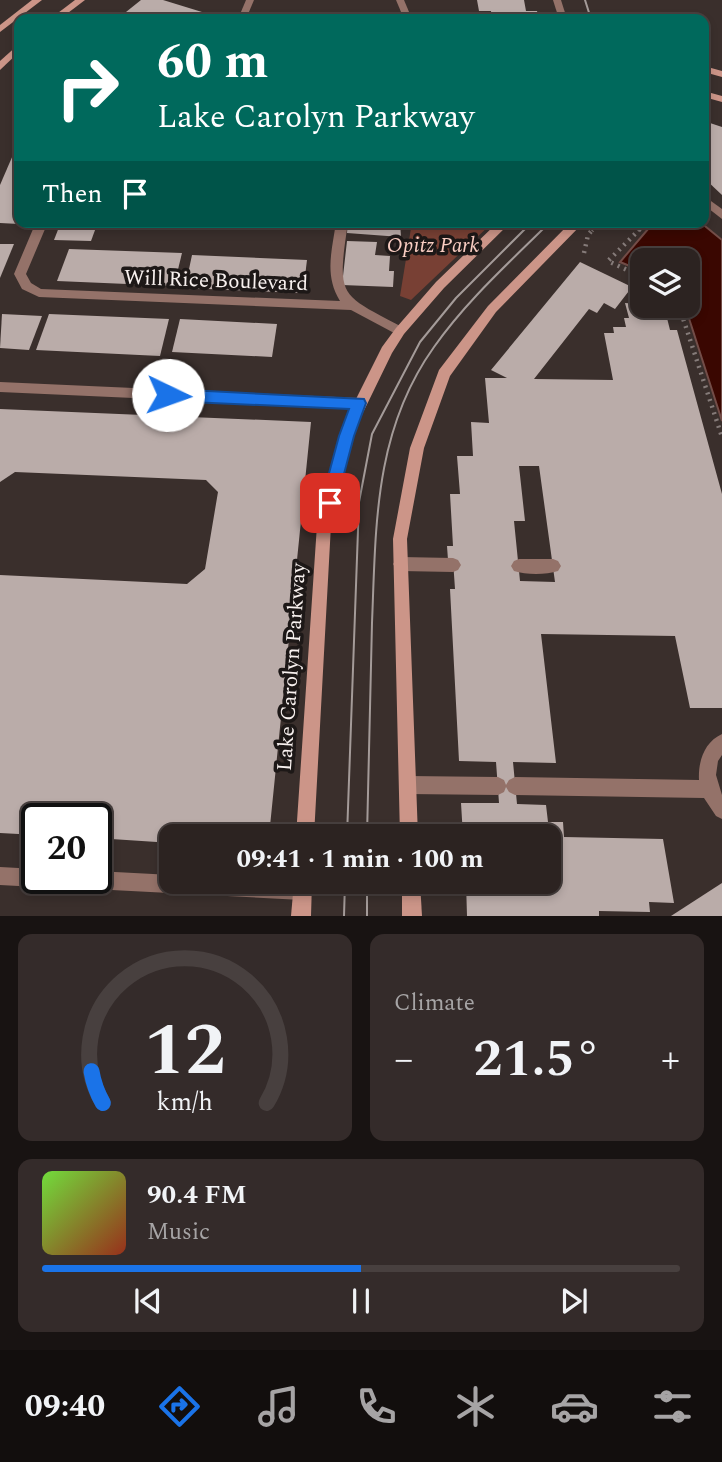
<!DOCTYPE html>
<meta charset="utf-8">
<style>
:root{--surface:#2c2321;--page:#342b2a;--text:#f1f3f6;--muted:#a6a4a5;--line:#48403f;--accent:#1a73e8}
body{margin:0;font-family:Spectral,serif;background:var(--page);color:var(--text);height:100vh;display:flex;flex-direction:column;font-size:26px;white-space:nowrap}
*{box-sizing:border-box;margin:0}
p{font-size:23px;color:var(--muted)}
.icon{flex:none;width:38px;height:38px;fill:none;stroke:currentColor;stroke-width:2;stroke-linecap:round;stroke-linejoin:round}
.map{position:relative;height:916px;overflow:hidden}
.side{display:flex;flex-direction:column;gap:18px;padding:18px;background:#181312;flex:1}
.side>*{flex:none}
.guide{position:absolute;left:14px;top:14px;width:695px;height:214px;border-radius:14px;box-shadow:0 4px 10px #0003,0 0 0 2px var(--line);background:#00695c;color:#fff;overflow:hidden}
.tools{position:absolute;left:630px;top:248px;display:grid;gap:14px}
.tools a{display:grid;place-items:center;width:70px;height:70px;border-radius:14px;background:var(--surface);box-shadow:0 4px 10px #0003,0 0 0 2px var(--line);font-size:35px}
.speed{position:absolute;left:21px;top:803px;display:flex;gap:14px;font-size:35px;font-weight:700;text-align:center}
.speed>*{display:grid;place-content:center;width:91px;height:91px;border-radius:50%;background:var(--surface);box-shadow:0 4px 10px #0003,0 0 0 2px var(--line);line-height:1}
.speed .limit{border:4px solid #111;border-radius:10px;background:#fff;color:#111}
.pin{position:absolute;display:grid;place-items:center;width:60px;height:60px;color:#fff;margin:-30px;border-radius:14px;box-shadow:0 4px 10px #0006}
.me{position:absolute;width:77px;margin:-38px;rotate:93deg;stroke-linejoin:round;filter:drop-shadow(0 0 5px #0008)}
.turn{display:flex;align-items:center;gap:24px;height:147px;padding:0 28px;font-size:32px}
.turn .icon{width:91px;height:91px;stroke-width:2.5}
.turn b{display:block;font-size:49px;line-height:60px}
.then{display:flex;align-items:center;height:66px;padding:0 28px;background:#0003;gap:14px;font-size:26px}
.big{font-size:52px;font-weight:700;line-height:1.1}
.side .tile{flex:1;display:flex;flex-direction:column;justify-content:center;gap:10px;min-width:0;padding:0 24px;border-radius:14px;background:var(--page)}
.side .dial{align-items:center;gap:0}
.dial svg{height:182px;overflow:visible;fill:none;stroke:var(--line);stroke-width:7;stroke-linecap:round;text-anchor:middle}
.dial text{fill:var(--text);stroke:none}
.song{display:flex;align-items:center;gap:21px}
.cover{width:84px;height:84px;border-radius:10px;background:linear-gradient(135deg,hsl(100 70% 55%),hsl(10 70% 35%))}
.played{height:7px;border-radius:4px;background:linear-gradient(90deg,var(--accent) 50%,var(--line) 50%)}
.keys{display:flex;justify-content:space-around;direction:ltr}
.heat{display:flex;justify-content:space-between;align-items:center;font-size:38px;direction:ltr}
.side .tiles{flex:1;display:grid;gap:18px;grid-template-columns:1fr 1fr}
.tile:last-child{grid-column:span 2}
.trip{position:absolute;left:159px;top:824px;width:402px;height:70px;border-radius:14px;background:var(--surface);box-shadow:0 4px 10px #0003,0 0 0 2px var(--line);font-weight:700;line-height:70px;text-align:center}
.dock{display:flex;height:112px;justify-content:space-around;align-items:center;background:#120e0d;color:var(--muted)}
.dock .icon{width:49px;height:49px}
.dock .on{color:var(--accent)}
.dock b{font-size:32px;color:var(--text)}
.map>svg:first-child{display:block}
</style>
<div class="map">
<svg width="722" height="916" viewBox="0 0 722 916">
<rect width="100%" height="100%" fill="#3a2f2c"/>
<polygon fill="#784034" points="412,222 493,222 411,300 400,296"/>
<polygon fill="#3a0701" stroke="#734d48" stroke-width="2" points="654,222 700,222 722,240 722,421 685,306 688,306 688,261 642,261 642,271 620,262"/>
<g fill="#baaca9" fill-rule="evenodd">
<polygon points="141,0 163,0 215,16 211,19 133,19 121,16"/>
<polygon points="477,0 524,0 526,11 537,11 539,19 492,19 491,11 479,11"/>
<polygon points="704,121 722,127 722,195 704,178"/>
<polygon points="19,141 19,224 0,223 0,185"/>
<polygon points="61,222 98,222 91,241 54,240"/>
<polygon points="348,222 400,222 401,237 347,233"/>
<polygon points="347,241 377,242 375,255 390,256 389,271 394,271 393,287 342,285"/>
<polygon points="0,244 14,244 0,278"/>
<polygon points="69,249 182,253 174,286 57,281"/>
<polygon points="192,255 307,260 303,293 185,288"/>
<path d="M580 262 632 287 615 309 604 303 597 313 589 309 534 379 613 380 604 333H614L613 327H626L624 318H629L625 303 664 306 670 330H677L722 494V708H690L675 636 541 634 556 763 513 762 517 804 546 805 548 822H563L564 837 663 839 674 903 649 902 650 912 599 911V916H467L466 882H550V836H463L461 803H499L496 762 459 761 450 589H455L453 560H448L447 546H453L450 494H460L457 456H473L471 422 489 423 485 378H507L491 370ZM519 466H539L555 582 520 581 514 521H525Z"/>
<polygon points="2,314 42,316 29,350 0,348"/>
<polygon points="49,314 169,319 160,356 36,350"/>
<polygon points="180,319 277,324 272,357 172,352"/>
<polygon points="0,409 311,422 269,836 172,836 172,843 96,838 96,819 37,819 37,835 0,833 0,575 187,584 205,569 218,492 206,480 15,472 0,482"/>
<polygon points="722,883 722,916 671,916"/>
</g>
<g fill="none" stroke-linecap="round" stroke-linejoin="round">
<g stroke="#857b79" stroke-width="3.5" stroke-dasharray="1 3.5" stroke-linecap="butt">
<polyline points="592,231 600,222"/>
<polyline points="638,231 647,222"/>
</g>
<g stroke="#857b79" stroke-width="4.5" stroke-dasharray="2 5" stroke-linecap="butt">
<polyline points="640,229 608,261 642,277"/>
<polyline points="584,253 588,235 593,229"/>
<polyline points="679,306 722,437"/>
</g>
<g fill="#947269" fill-rule="evenodd">
<polygon points="246,0 254,0 246,19 238,19"/>
<polygon points="396,0 404,0 412,19 404,19"/>
<polygon points="553,0 561,0 567,19 559,19"/>
<polygon points="704,196 722,209 722,219 704,205"/>
<polygon points="0,382 359,398 366,403 359,408 0,392"/>
<polygon points="401,557 453,558 458,560 461,565 458,570 453,572 401,571 396,569 393,564 396,559"/>
<path d="M519 559H553L558 561 561 566 558 571C546 575 526 575 514 571L511 566 514 561Z"/>
<path d="M722 734V755L718 761 716 775 722 795V819L716 816 704 798 515 795 509 792 506 787 504 792 498 795 408 794 402 791 399 785 402 779 408 776 498 777 504 780 506 785 509 780 515 777 699 780C698 762 704 742 722 734Z"/>
<polygon points="0,867 37,869 37,878 96,878 96,871 172,875 172,882 303,882 309,884 311,891 309,898 302,900 54,887 47,885 46,880 44,885 37,887 0,885"/>
</g>
<path fill="#947269" fill-rule="evenodd" d="M36 222H48L26 274 31 283 41 289 340 301C324 275 332 251 336 222H348C337 298 338 293 404 328L406 331 400 336 396 334 351 310 39 297 22 289 14 274Z"/>
<g fill="#cc9588" fill-rule="evenodd">
<polygon points="32,0 42,0 0,32 0,25"/>
<polygon points="75,0 85,0 60,19 50,19"/>
<polygon points="19,44 19,52 0,70 0,61"/>
<polygon points="704,66 722,71 722,77 704,72"/>
<polygon points="704,91 722,96 722,102 704,97"/>
<polygon points="498,222 511,222 444,288 404,334 392,353 356,427 331,525 314,836 296,836 317,525 342,427 382,347 396,328 436,282"/>
<polygon points="571,222 584,222 496,312 450,376 424,448 407,539 418,836 400,836 393,539 410,448 439,370 488,306"/>
<polygon points="294,882 312,882 311,916 291,916"/>
<polygon points="402,882 420,882 422,916 402,916"/>
</g>
<g stroke="#a49b99" stroke-width="2">
<polyline points="585,0 591,19"/>
<polyline points="347,836 359,502 372,434 420,342 456,298 532,222"/>
<path d="M367 836C368 765 370 694 372 623 376 525 374 431 434 347 467 300 510 262 550 222"/>
<polyline points="367,882 367,916"/>
<polyline points="344,916 345,882"/>
</g>
</g>
<polygon fill="#1a73e8" stroke="#114b97" stroke-width="2" points="168,389 364,399 366,403 354,436 335,508 330,510 324,508 321,503 339,436 349,409 168,401 160,395"/>
<g text-anchor="middle" dominant-baseline="central" stroke-width="7" stroke-linejoin="round" paint-order="stroke">
<g font-size="21" font-style="italic" fill="#facec3" stroke="#1d1817">
<text x="433" y="246">Opitz Park</text>
</g>
<g font-size="21" fill="#f8f1ef" stroke="#1d1817">
<text transform="translate(216 281) rotate(2)">Will Rice Boulevard</text>
<text transform="translate(292 667) rotate(-86)">Lake Carolyn Parkway</text>
</g>
</g>
</svg>
<div class="tools">
<a><svg class="icon" aria-label="layers" viewBox="0 0 24 24"><path d="M12 4l9 5-9 5-9-5zM3 14l9 5 9-5"/></svg></a>
</div>
<div class="speed"><div class="limit">20</div></div>
<div class="pin" style="left:330px;top:503px;background:#d93025"><svg class="icon" aria-label="arrive" viewBox="0 0 24 24"><path d="M6 21V4h12l-3 4 3 4H6"/></svg></div>
<svg class="me" style="left:168px;top:395px" viewBox="-20 -20 40 40"><circle r="19" fill="#fff"/><path d="M0-13L10 11 0 6-10 11z" fill="#1a73e8"/></svg>
<div class="trip">09:41 · 1 min · 100 m</div>
<div class="guide">
<div class="turn"><svg class="icon" aria-label="right" viewBox="0 0 24 24"><path d="M7 20v-9h11M14 6l5 5-5 5"/></svg><div><b>60 m</b>Lake Carolyn Parkway</div></div>
<div class="then">Then<svg class="icon" aria-label="arrive" viewBox="0 0 24 24"><path d="M6 21V4h12l-3 4 3 4H6"/></svg></div>
</div>
</div>
<section class="side">
<div class="tiles">
<div class="tile dial"><svg viewBox="0 0 100 80">
<path d="M14 69A42 42 0 1 1 86 69"/>
<path d="M14 69A42 42 0 0 1 9 55" stroke="#1a73e8"/>
<text x="50" y="56" font-size="32" font-weight="700">12</text>
<text x="50" y="72" font-size="11">km/h</text>
</svg></div>
<div class="tile"><p>Climate</p>
<div class="heat"><a>−</a><b class="big">21.5°</b><a>+</a></div>
</div>
<div class="tile">
<div class="song"><i class="cover"></i><div><b>90.4 FM</b><p>Music</p></div></div>
<div class="played"></div>
<div class="keys"><svg class="icon" aria-label="previous" viewBox="0 0 24 24"><path d="M18 5L8 12l10 7zM5 5v14"/></svg><svg class="icon" aria-label="pause" viewBox="0 0 24 24"><path d="M8 5v14M16 5v14"/></svg><svg class="icon" aria-label="next" viewBox="0 0 24 24"><path d="M6 5l10 7-10 7zM19 5v14"/></svg></div>
</div>
</div>
</section>
<nav class="dock">
<b>09:40</b>
<svg class="icon on" aria-label="directions" viewBox="0 0 24 24"><path d="M12 3l9 9-9 9-9-9zM9 14v-3h6M13 9l2 2-2 2"/></svg>
<svg class="icon" aria-label="music" viewBox="0 0 24 24"><path d="M9 18V5l10-2v13"/><circle cx="6" cy="18" r="3"/><circle cx="16" cy="16" r="3"/></svg>
<svg class="icon" aria-label="phone" viewBox="0 0 24 24"><path d="M5 4h4l2 5-3 2q2 4 5 5l2-3 5 2v4C11 20 4 13 5 4z"/></svg>
<svg class="icon" aria-label="climate" viewBox="0 0 24 24"><path d="M12 3v18M4 7l16 10M4 17L20 7"/></svg>
<svg class="icon" aria-label="car" viewBox="0 0 24 24"><path d="M5 17H2v-5l4-1 3-4h7l3 4 3 1v5h-3M9 17h6M6 11h13"/><circle cx="7" cy="17" r="2"/><circle cx="17" cy="17" r="2"/></svg>
<svg class="icon" aria-label="filters" viewBox="0 0 24 24"><path d="M4 7h16M4 17h16"/><circle cx="9" cy="7" r="2"/><circle cx="15" cy="17" r="2"/></svg>
</nav>
